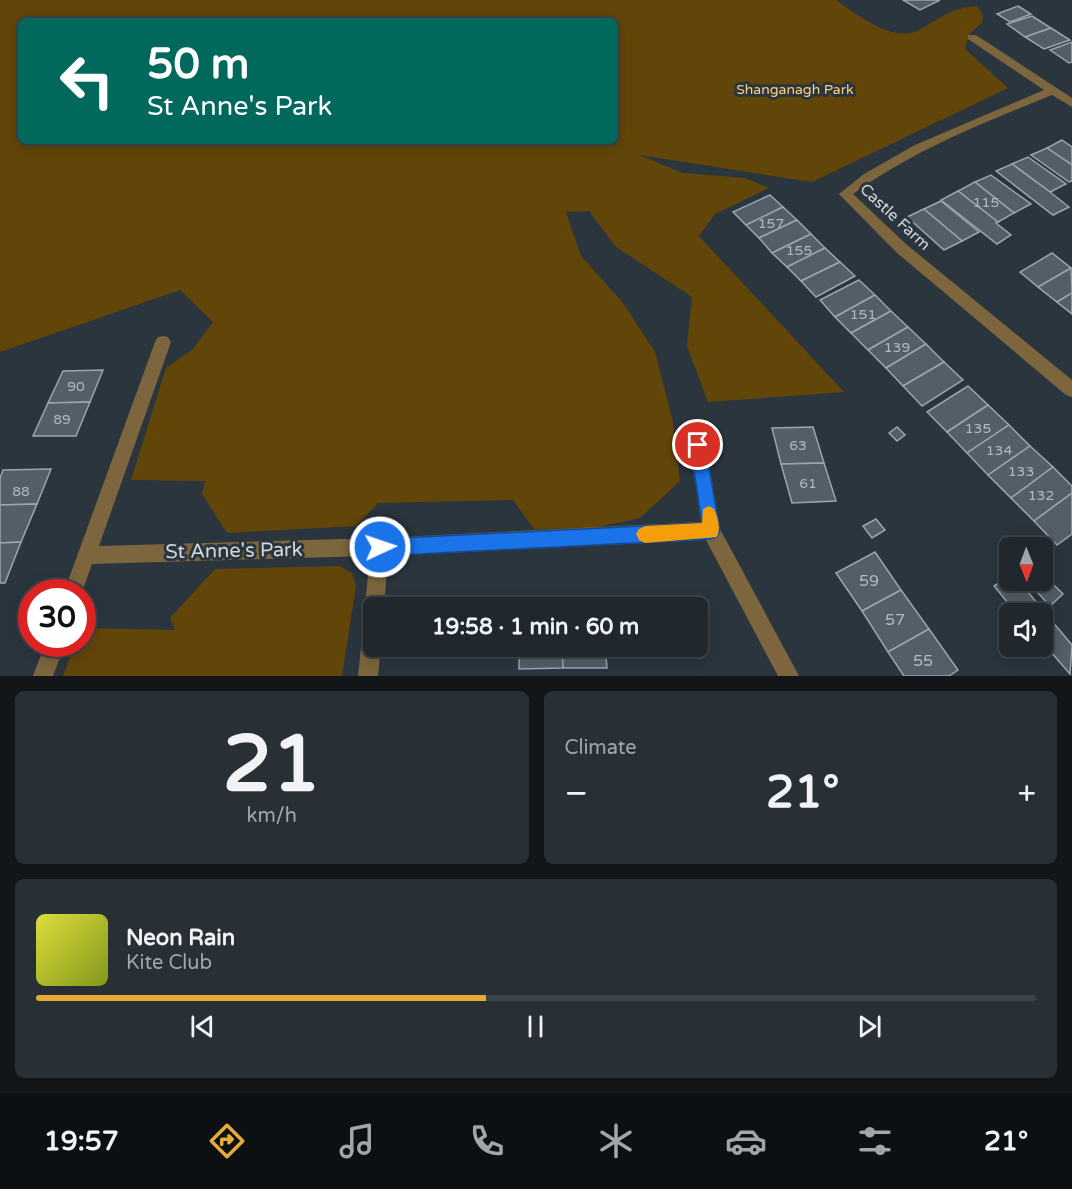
<!DOCTYPE html>
<meta charset="utf-8">
<style>
:root{--surface:#20282e;--page:#283036;--text:#f1f3f6;--muted:#a2a6aa;--line:#3d444a;--accent:#e6ac36}
body{margin:0;font-family:"Varela Round",sans-serif;background:var(--page);color:var(--text);height:100vh;display:flex;flex-direction:column;font-size:22px;white-space:nowrap}
*{box-sizing:border-box;margin:0}
p{font-size:20px;color:var(--muted)}
.icon{flex:none;width:33px;height:33px;fill:none;stroke:currentColor;stroke-width:2;stroke-linecap:round;stroke-linejoin:round}
.map{position:relative;height:676px;overflow:hidden}
.side{display:flex;flex-direction:column;gap:15px;padding:15px;background:#121619;flex:1}
.side>*{flex:none}
.hud{position:absolute;left:18px;top:18px;width:600px;height:126px;border-radius:9px;box-shadow:0 3px 15px #0003,0 0 0 2px var(--line);background:#00695c;color:#fff;overflow:hidden}
.needle{width:39px;rotate:179deg}
.buttons{position:absolute;left:999px;top:537px;display:grid;gap:12px}
.buttons a{display:grid;place-items:center;width:54px;height:54px;border-radius:9px;background:var(--surface);box-shadow:0 3px 15px #0003,0 0 0 2px var(--line);font-size:30px}
.speed{position:absolute;left:18px;top:579px;display:flex;gap:12px;font-size:30px;font-weight:700;text-align:center}
.speed>*{display:grid;place-content:center;width:78px;height:78px;border-radius:50%;background:var(--surface);box-shadow:0 3px 15px #0003,0 0 0 2px var(--line);line-height:1}
.speed .limit{border:9px solid #d22;background:#fff;color:#111}
.pin{position:absolute;display:grid;place-items:center;width:51px;height:51px;color:#fff;margin:-26px;border:3px solid #fff;border-radius:50%;box-shadow:0 2px 6px #0007}
.me{position:absolute;width:66px;margin:-33px;rotate:87deg;stroke-linejoin:round;filter:drop-shadow(0 0 4px #0008)}
.turn{display:flex;align-items:center;gap:21px;height:126px;padding:0 30px;font-size:27px}
.turn .icon{width:78px;height:78px;stroke-width:2.5}
.turn b{display:block;font-size:42px;line-height:51px}
.big{font-size:45px;font-weight:700;line-height:1.1}
.side .tile{flex:1;display:flex;flex-direction:column;justify-content:center;gap:9px;min-width:0;padding:0 21px;border-radius:9px;background:var(--page)}
.side .dial{align-items:center;gap:0}
.dial b{font-size:78px;line-height:1}
.song{display:flex;align-items:center;gap:18px}
.cover{width:72px;height:72px;border-radius:9px;background:linear-gradient(135deg,hsl(60 70% 55%),hsl(70 70% 35%))}
.played{height:6px;border-radius:3px;background:linear-gradient(90deg,var(--accent) 45%,var(--line) 45%)}
.keys{display:flex;justify-content:space-around;direction:ltr}
.heat{display:flex;justify-content:space-between;align-items:center;font-size:33px;direction:ltr}
.side .tiles{flex:1;display:grid;gap:15px;grid-template-columns:1fr 1fr}
.tile:last-child{grid-column:span 2}
.trip{position:absolute;left:363px;top:597px;width:345px;height:60px;border-radius:9px;background:var(--surface);box-shadow:0 3px 15px #0003,0 0 0 2px var(--line);font-weight:700;line-height:60px;text-align:center}
.menu{display:flex;height:96px;justify-content:space-around;align-items:center;background:#0d1012;color:var(--muted)}
.menu .icon{width:42px;height:42px}
.menu .active{color:var(--accent)}
.menu b{font-size:27px;color:var(--text)}
.map>svg:first-child{display:block}
</style>
<div class="map">
<svg width="1072" height="676" viewBox="0 0 1072 676">
<rect width="100%" height="100%" fill="#2a353e"/>
<g fill="#624609" fill-rule="evenodd">
<path d="M0 0H836C855 13 892 43 917 31 940 19 949 8 977 6L983 16 982 23 969 34 965 49 1008 88 812 182 639 155 683 173 745 178 769 188 715 214 699 236 844 392 708 402 687 346 692 297 615 246 589 211 566 212 581 256 623 303 655 352 673 422 680 481 640 518 593 528 534 529 513 500 378 503 356 526 227 533 202 494 205 481 131 480 166 368 193 349 213 322 180 290 0 352ZM21 21H615V141H21Z"/>
<polygon points="339,566 352,573 356,586 342,676 63,676 75,644 82,644 83,628 175,630 170,618 215,569"/>
</g>
<g fill="#535e68" stroke="#99a6b1" stroke-width="1.5">
<polygon points="903,0 940,0 920,10"/>
<polygon points="1018,6 1031,14 1010,22 997,14"/>
<polygon points="1032,16 1051,28 1025,37 1007,24"/>
<polygon points="1051,28 1070,40 1044,49 1025,37"/>
<polygon points="1072,42 1072,62 1069,63 1050,50"/>
<polygon points="1062,140 1072,147 1072,165 1047,148"/>
<polygon points="1047,148 1072,165 1072,181 1069,182 1031,155"/>
<polygon points="1028,157 1066,184 1050,192 1012,164"/>
<polygon points="1012,164 1050,192 1069,207 1053,215 996,171"/>
<polygon points="991,175 1031,204 1014,213 975,182"/>
<polygon points="975,182 1014,213 998,222 958,191"/>
<polygon points="958,191 998,222 996,223 1011,235 997,244 941,200"/>
<polygon points="770,195 783,207 746,225 733,212"/>
<polygon points="941,201 979,232 962,241 924,209"/>
<polygon points="783,207 797,220 759,238 746,225"/>
<polygon points="924,209 962,241 944,250 907,217"/>
<polygon points="797,220 811,234 772,253 759,238"/>
<polygon points="811,234 825,248 787,267 772,253"/>
<polygon points="825,248 840,262 801,281 787,267"/>
<polygon points="1052,253 1071,268 1038,287 1020,272"/>
<polygon points="840,262 855,276 816,297 801,281"/>
<polygon points="1071,268 1072,293 1057,302 1038,287"/>
<polygon points="859,280 875,295 835,317 820,300"/>
<polygon points="1072,293 1072,314 1057,302"/>
<polygon points="875,295 891,311 851,333 835,317"/>
<polygon points="891,311 908,327 868,350 851,333"/>
<polygon points="908,327 926,344 886,368 868,350"/>
<polygon points="926,344 944,362 903,386 886,368"/>
<polygon points="944,362 963,380 922,406 903,386"/>
<polygon points="103,370 90,402 48,403 63,371"/>
<polygon points="968,386 988,405 947,432 927,412"/>
<polygon points="90,402 76,436 33,436 48,403"/>
<polygon points="988,405 1009,425 967,453 947,432"/>
<polygon points="1009,425 1030,446 988,475 967,453"/>
<polygon points="813,427 824,463 781,464 772,428"/>
<polygon points="897,427 905,435 897,441 889,433"/>
<polygon points="1030,446 1053,467 1011,498 988,475"/>
<polygon points="824,463 836,501 792,503 781,464"/>
<polygon points="1053,467 1072,486 1072,493 1034,521 1011,498"/>
<polygon points="51,469 37,504 0,505 0,478 3,470"/>
<polygon points="1072,493 1072,534 1057,545 1034,521"/>
<polygon points="37,504 21,542 0,543 0,505"/>
<polygon points="876,519 885,530 872,538 863,526"/>
<polygon points="21,542 5,583 0,583 0,543"/>
<polygon points="875,552 901,590 862,611 836,573"/>
<polygon points="1042,573 1063,594 1050,606 1026,580 1042,580"/>
<polygon points="1010,576 1010,580 1018,580 1048,616 1042,620 1042,614 1017,614 994,586"/>
<polygon points="901,590 929,629 888,652 862,611"/>
<polygon points="1051,620 1072,645 1070,674 1042,642 1042,626"/>
<polygon points="929,629 958,670 949,676 904,676 888,652"/>
<polygon points="519,646 562,646 563,668 519,669"/>
<polygon points="562,646 605,646 607,668 563,668"/>
</g>
<g fill="none" stroke-linecap="round" stroke-linejoin="round">
<g fill="#7d663d" fill-rule="evenodd">
<path d="M968 35H976L1072 98V107L1052 95C983 123 914 150 853 194L906 244 1072 380V397L1066 395 896 252 839 194 864 174 915 145 1044 90 968 39Z"/>
<polygon points="163,336 168,337 171,342 99,546 380,538 701,522 690,445 692,439 698,437 704,439 706,445 720,529 799,676 778,676 706,540 388,556 384,608 374,608 374,646 381,646 378,676 358,676 370,556 92,564 82,592 64,592 155,342 158,337"/>
<polygon points="45,644 65,644 53,676 33,676"/>
</g>
</g>
<polygon fill="#1a73e8" stroke="#114b97" stroke-width="1.5" points="698,437 703,440 705,445 720,531 717,537 711,539 380,556 374,553 372,547 374,541 380,539 702,523 690,445 692,440"/>
<path fill="#f59e0b" d="M709 506 714 509C718 517 721 528 717 537L645 543 639 540 636 534 639 529 645 526 702 523 703 509Z"/>
<g text-anchor="middle" dominant-baseline="central" stroke-width="6" stroke-linejoin="round" paint-order="stroke">
<g font-size="14" fill="#fdcf7d" stroke="#2a353e">
<text x="795" y="89">Shanganagh Park</text>
</g>
<g font-size="14" fill="#b2b9c0">
<text x="986" y="202">115</text>
<text x="771" y="223">157</text>
<text x="799" y="250">155</text>
<text x="863" y="314">151</text>
<text x="897" y="347">139</text>
<text x="76" y="386">90</text>
<text x="62" y="419">89</text>
<text x="978" y="428">135</text>
<text x="798" y="445">63</text>
<text x="999" y="450">134</text>
<text x="1021" y="471">133</text>
<text x="808" y="483">61</text>
<text x="21" y="491">88</text>
<text x="1041" y="495">132</text>
</g>
<g font-size="16" fill="#d1d7dd" stroke="#2a353e">
<text transform="translate(895 217) rotate(43)">Castle Farm</text>
</g>
<g font-size="16" fill="#b2b9c0">
<text x="869" y="581">59</text>
<text x="895" y="620">57</text>
<text x="923" y="661">55</text>
</g>
<g font-size="20" fill="#d1d7dd" stroke="#2a353e">
<text transform="translate(234 551) rotate(-1)">St Anne's Park</text>
</g>
</g>
</svg>
<div class="buttons">
<a><svg class="needle" viewBox="-14 -14 28 28"><path d="M0-13l5 13h-10z" fill="#e53935"/><path d="M0 13l5-13h-10z" fill="#a2a6aa"/></svg></a>
<a><svg class="icon" aria-label="sound" viewBox="0 0 24 24"><path d="M4 9h4l5-4v14l-5-4H4zM17 9q2 3 0 6"/></svg></a>
</div>
<div class="speed"><div class="limit">30</div></div>
<div class="pin" style="left:698px;top:445px;background:#d93025"><svg class="icon" aria-label="arrive" viewBox="0 0 24 24"><path d="M6 21V4h12l-3 4 3 4H6"/></svg></div>
<svg class="me" style="left:380px;top:547px" viewBox="-20 -20 40 40"><circle r="17" fill="#1a73e8" stroke="#fff" stroke-width="3"/><path d="M0-11L8 9 0 5-8 9z" fill="#fff"/></svg>
<div class="trip">19:58 · 1 min · 60 m</div>
<div class="hud">
<div class="turn"><svg class="icon" aria-label="left" viewBox="0 0 24 24"><path d="M17 20v-9H6M10 6l-5 5 5 5"/></svg><div><b>50 m</b>St Anne's Park</div></div>
</div>
</div>
<section class="side">
<div class="tiles">
<div class="tile dial"><b>21</b><p>km/h</p></div>
<div class="tile"><p>Climate</p>
<div class="heat"><a>−</a><b class="big">21°</b><a>+</a></div>
</div>
<div class="tile">
<div class="song"><i class="cover"></i><div><b>Neon Rain</b><p>Kite Club</p></div></div>
<div class="played"></div>
<div class="keys"><svg class="icon" aria-label="previous" viewBox="0 0 24 24"><path d="M18 5L8 12l10 7zM5 5v14"/></svg><svg class="icon" aria-label="pause" viewBox="0 0 24 24"><path d="M8 5v14M16 5v14"/></svg><svg class="icon" aria-label="next" viewBox="0 0 24 24"><path d="M6 5l10 7-10 7zM19 5v14"/></svg></div>
</div>
</div>
</section>
<nav class="menu">
<b>19:57</b>
<svg class="icon active" aria-label="directions" viewBox="0 0 24 24"><path d="M12 3l9 9-9 9-9-9zM9 14v-3h6M13 9l2 2-2 2"/></svg>
<svg class="icon" aria-label="music" viewBox="0 0 24 24"><path d="M9 18V5l10-2v13"/><circle cx="6" cy="18" r="3"/><circle cx="16" cy="16" r="3"/></svg>
<svg class="icon" aria-label="phone" viewBox="0 0 24 24"><path d="M5 4h4l2 5-3 2q2 4 5 5l2-3 5 2v4C11 20 4 13 5 4z"/></svg>
<svg class="icon" aria-label="climate" viewBox="0 0 24 24"><path d="M12 3v18M4 7l16 10M4 17L20 7"/></svg>
<svg class="icon" aria-label="car" viewBox="0 0 24 24"><path d="M5 17H2v-5l4-1 3-4h7l3 4 3 1v5h-3M9 17h6M6 11h13"/><circle cx="7" cy="17" r="2"/><circle cx="17" cy="17" r="2"/></svg>
<svg class="icon" aria-label="filters" viewBox="0 0 24 24"><path d="M4 7h16M4 17h16"/><circle cx="9" cy="7" r="2"/><circle cx="15" cy="17" r="2"/></svg>
<b>21°</b>
</nav>
